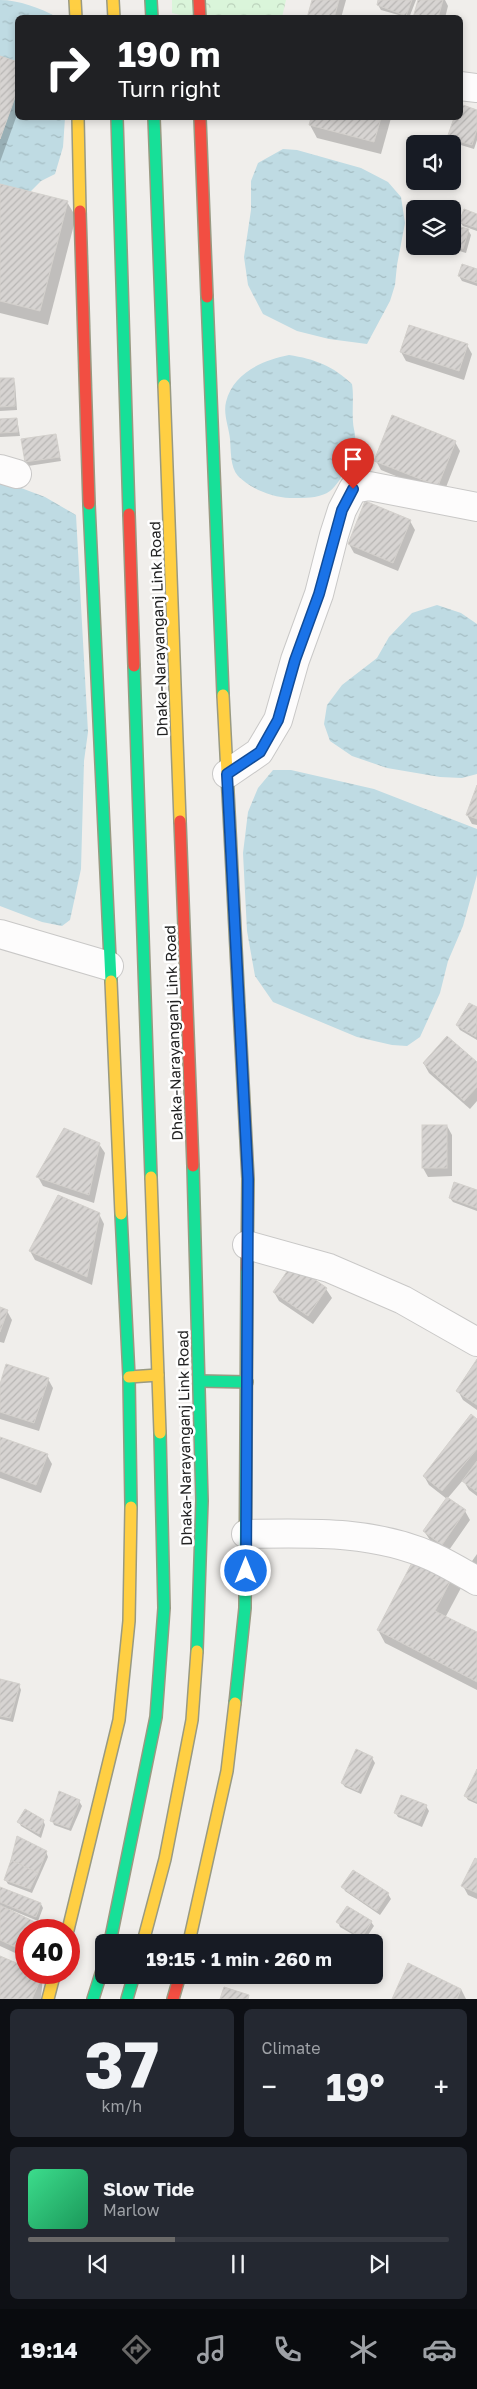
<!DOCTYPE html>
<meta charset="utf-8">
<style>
:root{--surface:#171b24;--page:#242831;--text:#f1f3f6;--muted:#9ea1a6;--line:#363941;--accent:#6a6968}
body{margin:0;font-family:"Golos Text",sans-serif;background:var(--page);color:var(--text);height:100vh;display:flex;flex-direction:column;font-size:19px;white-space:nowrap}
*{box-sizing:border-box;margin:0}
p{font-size:16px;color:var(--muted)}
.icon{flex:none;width:28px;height:28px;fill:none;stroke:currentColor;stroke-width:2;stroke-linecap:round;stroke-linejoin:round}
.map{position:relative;height:1999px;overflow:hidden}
.drawer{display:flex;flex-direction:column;gap:10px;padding:10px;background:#0d0f14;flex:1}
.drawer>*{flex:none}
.top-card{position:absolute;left:15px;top:15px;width:448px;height:105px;border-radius:8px;box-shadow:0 2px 8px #0003;background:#202124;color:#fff;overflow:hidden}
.fabs{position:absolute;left:406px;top:135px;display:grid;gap:10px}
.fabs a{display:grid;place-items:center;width:55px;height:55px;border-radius:8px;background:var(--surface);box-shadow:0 2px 8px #0003;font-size:25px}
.speed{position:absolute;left:15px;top:1919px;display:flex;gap:10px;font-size:25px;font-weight:700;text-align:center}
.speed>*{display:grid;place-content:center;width:65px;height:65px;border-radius:50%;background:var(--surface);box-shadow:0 2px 8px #0003;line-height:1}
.speed .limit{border:8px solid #d22;background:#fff;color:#111}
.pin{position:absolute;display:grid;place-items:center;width:42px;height:42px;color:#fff;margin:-51px -21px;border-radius:50% 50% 50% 0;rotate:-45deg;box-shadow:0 0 5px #0007}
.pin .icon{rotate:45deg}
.me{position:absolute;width:55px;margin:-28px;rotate:0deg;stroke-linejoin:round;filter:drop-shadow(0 0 4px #0008)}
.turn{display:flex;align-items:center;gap:18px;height:105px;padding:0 20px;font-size:22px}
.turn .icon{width:65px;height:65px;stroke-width:2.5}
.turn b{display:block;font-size:35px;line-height:42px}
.big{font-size:38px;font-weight:700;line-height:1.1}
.drawer .tile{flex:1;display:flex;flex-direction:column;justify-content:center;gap:8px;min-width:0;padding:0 18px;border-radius:8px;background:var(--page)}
.drawer .dial{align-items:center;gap:0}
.dial b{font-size:65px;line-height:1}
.song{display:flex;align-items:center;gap:15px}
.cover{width:60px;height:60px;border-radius:8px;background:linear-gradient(135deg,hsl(150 70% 55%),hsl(150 70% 35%))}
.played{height:5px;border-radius:2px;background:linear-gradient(90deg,var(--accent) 35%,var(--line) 35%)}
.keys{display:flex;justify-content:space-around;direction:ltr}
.heat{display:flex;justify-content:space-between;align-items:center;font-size:28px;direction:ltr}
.drawer .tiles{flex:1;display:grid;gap:10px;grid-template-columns:1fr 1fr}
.tile:last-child{grid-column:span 2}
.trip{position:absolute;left:95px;top:1934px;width:288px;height:50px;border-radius:8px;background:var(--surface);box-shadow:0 2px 8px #0003;font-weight:700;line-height:50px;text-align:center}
.menu{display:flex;height:80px;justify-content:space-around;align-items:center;background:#090b0e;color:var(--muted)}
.menu .icon{width:35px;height:35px}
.menu .active{color:var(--accent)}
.menu b{font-size:22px;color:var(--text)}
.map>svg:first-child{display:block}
</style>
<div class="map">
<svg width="477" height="1999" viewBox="0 0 477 1999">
<defs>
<pattern id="park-crowns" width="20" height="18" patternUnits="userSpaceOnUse" patternTransform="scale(1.25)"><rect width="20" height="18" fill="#daf5da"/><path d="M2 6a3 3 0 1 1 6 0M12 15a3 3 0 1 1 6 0" fill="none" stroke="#bbd2bb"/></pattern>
<pattern id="water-ripples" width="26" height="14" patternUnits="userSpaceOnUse" patternTransform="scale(1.25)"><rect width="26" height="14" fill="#bfdbe3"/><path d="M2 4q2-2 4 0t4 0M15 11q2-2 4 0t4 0" fill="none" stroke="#a4bcc2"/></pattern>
<pattern id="building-hatch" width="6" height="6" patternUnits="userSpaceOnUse" patternTransform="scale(1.25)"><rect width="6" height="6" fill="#d7d4d2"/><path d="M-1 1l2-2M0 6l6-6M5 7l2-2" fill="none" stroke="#b8b6b4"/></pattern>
</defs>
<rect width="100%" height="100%" fill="#f0eeeb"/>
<polygon fill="url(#park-crowns)" points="172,0 286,0 282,17 192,18 172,13"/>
<g fill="url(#water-ripples)">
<path d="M0 0C19 0 40 8 57 17L18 18V118H65L63 147 55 174 41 181 27 195 0 194Z"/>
<polygon points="283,149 297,150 361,168 388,182 401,197 405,223 397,265 395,285 390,301 367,344 329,339 297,331 263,314 248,285 244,257 251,210 251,181 258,163"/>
<path d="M289 355C315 359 333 366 352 384 354 397 352 409 353 422 353 428 356 434 355 440 352 455 343 481 330 491 319 499 302 498 290 498 272 497 251 489 238 476 230 467 231 450 230 439 229 428 223 414 226 402 233 373 263 360 289 355Z"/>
<polygon points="0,480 45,497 76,515 88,732 84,761 81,869 70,920 62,926 42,922 0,906"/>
<polygon points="437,605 461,613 477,624 477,774 462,778 440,777 387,768 352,756 330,741 324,724 327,705 342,685 377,658 389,637 412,613"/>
<polygon points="273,770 291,770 374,789 477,829 477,875 463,926 448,961 440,993 420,1037 407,1046 392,1045 357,1037 273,1002 255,976 247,931 243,853 248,812 258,788"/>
</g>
<g fill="#0003">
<polygon points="313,0 346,0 341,18 308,18"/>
<polygon points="380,0 416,0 409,18 381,10 378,5"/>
<polygon points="419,0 445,0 448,6 445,18 414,18"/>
<polygon points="0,58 18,64 18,112 0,162"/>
<polygon points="460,105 477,111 477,140 474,149 451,142 449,137 455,118 460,118"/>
<polygon points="312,118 391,118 381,154 317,138 310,125"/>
<polygon points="0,185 67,202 76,217 48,325 0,313"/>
<polygon points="477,215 477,231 463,226 460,222"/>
<polygon points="452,226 468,230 471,235 466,253 443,246 452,246"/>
<polygon points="477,270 477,286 462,281 459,276"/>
<polygon points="467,345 472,354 464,380 406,361 401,352"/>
<polygon points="13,379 15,383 17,410 0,411 0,380"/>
<polygon points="17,419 20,436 0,437 0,420"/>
<polygon points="55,435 61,461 28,466 26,462"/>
<polygon points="455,442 460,451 443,495 381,470 376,461"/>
<polygon points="410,521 415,530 398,571 354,553 349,544"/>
<polygon points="477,788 477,825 472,824 467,815"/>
<polygon points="470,1004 477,1009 477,1040 460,1030 457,1025"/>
<polygon points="424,1064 477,1064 477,1101 470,1109 429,1073"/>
<polygon points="447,1126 452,1135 452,1176 428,1177 423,1168"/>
<polygon points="99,1144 105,1153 94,1203 43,1186 38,1177"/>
<polygon points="477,1192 477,1211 453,1202 450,1198"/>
<polygon points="99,1214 104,1224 92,1285 35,1260 30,1251"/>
<polygon points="326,1289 332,1298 313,1324 279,1301 274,1292"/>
<polygon points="0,1308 7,1311 12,1320 4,1343 0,1342"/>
<polygon points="477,1361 477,1410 463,1400 458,1391"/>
<polygon points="48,1379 53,1388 39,1431 0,1419 0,1388"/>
<polygon points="477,1421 477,1496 469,1490 463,1480 447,1499 465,1511 470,1520 447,1553 430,1540 424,1531 447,1499 429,1485 424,1476"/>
<polygon points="0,1441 47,1455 52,1464 41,1493 0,1478"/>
<polygon points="417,1554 462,1586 445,1618 477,1634 477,1690 385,1643 378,1630"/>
<polygon points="477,1554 477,1576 470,1564"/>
<polygon points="0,1680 19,1685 21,1690 13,1722 0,1719"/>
<polygon points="372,1758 375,1763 361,1794 345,1787 342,1783"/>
<polygon points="477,1772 477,1804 468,1800 465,1795"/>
<polygon points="79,1801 82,1806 71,1831 54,1825 52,1820"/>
<polygon points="426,1806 429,1811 422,1827 398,1817 395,1812"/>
<polygon points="43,1820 45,1825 41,1838 21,1826 19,1822"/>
<polygon points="18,1837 46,1852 48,1857 32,1893 8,1884 5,1879"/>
<polygon points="477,1861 477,1899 468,1895 463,1886"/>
<polygon points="343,1887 388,1894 391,1899 380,1915 345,1891"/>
<polygon points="0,1888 41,1904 43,1908 38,1921 9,1909 8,1911 45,1930 26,1930 26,1958 0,1946"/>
<polygon points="338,1922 371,1922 374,1926 364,1941 340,1927"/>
<polygon points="0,1958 26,1968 26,1972 43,1975 41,1999 0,1999"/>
<polygon points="461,1989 466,1999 393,1999"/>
</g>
<g fill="url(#building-hatch)" stroke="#d3d0cc">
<polygon points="312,0 339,0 334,18 307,18"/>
<polygon points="378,0 412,0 406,16 377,5"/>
<polygon points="418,0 443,0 438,18 413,18"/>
<polygon points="0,56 18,62 18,89 0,139"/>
<polygon points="460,104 477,110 477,129 472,145 447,138 454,118 460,118"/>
<polygon points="311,118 381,118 374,142 309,125"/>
<polygon points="0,184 68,201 40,311 0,301"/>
<polygon points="464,209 477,214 477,228 459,222"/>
<polygon points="452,225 469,229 463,249 452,246"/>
<polygon points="462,264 477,269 477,283 458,276"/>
<polygon points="409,325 468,344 459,371 400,352"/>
<polygon points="0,378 14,378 15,406 0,407"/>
<polygon points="392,415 456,441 438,486 374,461"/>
<polygon points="17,418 18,432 0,433 0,419"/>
<polygon points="56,434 60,457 25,462 21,439"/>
<polygon points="365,501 411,520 393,563 348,544"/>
<polygon points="477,785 477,819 466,815"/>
<polygon points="469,1003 477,1007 476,1037 456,1025"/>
<polygon points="447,1036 477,1062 477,1087 464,1101 423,1063"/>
<rect x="422" y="1125" width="25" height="43"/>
<polygon points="64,1128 100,1143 89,1195 36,1177"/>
<polygon points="454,1182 477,1190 477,1208 449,1198"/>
<polygon points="58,1195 100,1213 87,1277 29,1251"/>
<polygon points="292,1264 327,1288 308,1316 273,1292"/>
<polygon points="0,1307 8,1310 0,1332"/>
<polygon points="477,1359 477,1405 456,1391"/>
<polygon points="6,1364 49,1378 34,1423 0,1412 0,1384"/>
<polygon points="471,1414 477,1419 477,1449 442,1491 423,1476"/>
<polygon points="0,1437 48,1454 36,1485 0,1471"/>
<polygon points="477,1461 477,1492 462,1481"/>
<polygon points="447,1497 466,1510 442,1545 423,1531"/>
<polygon points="417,1553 455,1572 435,1611 477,1632 477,1682 377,1630"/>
<polygon points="0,1679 20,1684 10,1718 0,1716"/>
<polygon points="356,1749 373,1757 358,1791 341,1783"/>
<polygon points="477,1769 477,1802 464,1796"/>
<polygon points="59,1791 80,1800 69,1828 50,1821"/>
<polygon points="401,1795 427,1805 419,1823 394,1813"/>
<polygon points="25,1809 44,1820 39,1834 17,1822"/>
<polygon points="17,1836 47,1851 38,1873 11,1860"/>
<polygon points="475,1858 477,1859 477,1893 461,1886"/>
<polygon points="11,1860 38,1873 30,1889 4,1880"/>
<polygon points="353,1870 389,1893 377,1911 341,1887"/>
<polygon points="0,1887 41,1903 36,1917 0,1902"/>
<polygon points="0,1905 45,1927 43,1930 26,1930 26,1952 0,1940"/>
<polygon points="347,1906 372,1921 362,1938 336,1922"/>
<polygon points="0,1956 26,1967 26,1972 43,1974 32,1999 0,1999"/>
<polygon points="408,1963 461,1989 457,1999 392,1999"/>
<polygon points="224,1987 249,1995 248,1999 220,1999"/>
</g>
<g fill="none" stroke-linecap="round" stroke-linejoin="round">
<defs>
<g id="street">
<polyline points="460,86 477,88"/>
<polyline points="0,469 17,474"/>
<polyline points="227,774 259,752 278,720 295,660 319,594 334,535 342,510 353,489 369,486 477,507"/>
<polyline points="0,934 109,966"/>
<polyline points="247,1245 329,1268 403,1300 477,1342"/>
<path d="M246 1534C309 1533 374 1530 433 1557 448 1564 463 1573 477 1581"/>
</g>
<g id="fast">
<polyline points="151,0 152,18"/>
<polyline points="117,118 129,514"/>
<polyline points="154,118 164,385"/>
<polyline points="207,297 223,695"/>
<polyline points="89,504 111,981"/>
<polyline points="134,666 151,1177"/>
<polyline points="193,1166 202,1501 197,1651"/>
<polyline points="121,1214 129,1377 131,1507"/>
<polyline points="200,1381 247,1382"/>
<polyline points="235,1703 245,1608 247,1269"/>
<polyline points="110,1942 156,1717 164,1608 160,1433"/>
<polyline points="93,1999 104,1964"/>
<polyline points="127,1999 134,1975"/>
</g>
<g id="slow">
<polyline points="75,0 76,18"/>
<polyline points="113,0 114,18"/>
<polyline points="78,118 80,211"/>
<polyline points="164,385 180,821"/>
<polyline points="223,695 239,1007"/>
<polyline points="111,981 121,1214"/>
<polyline points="151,1177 160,1433"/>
<polyline points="129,1377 158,1375"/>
<polyline points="68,1930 119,1720 129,1621 131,1507"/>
<polyline points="143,1942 165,1859 192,1720 197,1651"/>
<polyline points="189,1942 227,1771 235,1703"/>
<polyline points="48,1999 55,1972"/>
</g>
<g id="jam">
<polyline points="199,0 200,18"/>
<polyline points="200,118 207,297"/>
<polyline points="80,211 89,504"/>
<polyline points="129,514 134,666"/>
<polyline points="180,821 193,1166"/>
<polyline points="239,1007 248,1179 247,1269"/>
<polyline points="173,1999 180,1975"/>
</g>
</defs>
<use href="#street" stroke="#c9c8c7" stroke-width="30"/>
<use href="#fast" stroke="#999a82" stroke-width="14"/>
<use href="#slow" stroke="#999a82" stroke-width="14"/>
<use href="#jam" stroke="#999a82" stroke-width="14"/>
<use href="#street" stroke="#fdfcfc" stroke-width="28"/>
<use href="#fast" stroke="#16e098" stroke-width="11"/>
<use href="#slow" stroke="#ffcf43" stroke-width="11"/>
<use href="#jam" stroke="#f24e42" stroke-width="11"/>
</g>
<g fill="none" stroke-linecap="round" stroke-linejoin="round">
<defs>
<polyline id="route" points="246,1571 248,1179 227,774 260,752 278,720 295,660 319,594 342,510 353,489"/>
</defs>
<use href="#route" stroke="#114b97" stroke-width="12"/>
<use href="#route" stroke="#1a73e8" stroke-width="9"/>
</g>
<g text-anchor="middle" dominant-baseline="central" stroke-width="5" stroke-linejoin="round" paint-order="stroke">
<g font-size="15" fill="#222" stroke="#fff">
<text transform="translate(158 629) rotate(-92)">Dhaka-Narayanganj Link Road</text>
<text transform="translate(173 1033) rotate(-92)">Dhaka-Narayanganj Link Road</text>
<text transform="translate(184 1438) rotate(-91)">Dhaka-Narayanganj Link Road</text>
</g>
</g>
</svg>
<div class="fabs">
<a><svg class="icon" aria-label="sound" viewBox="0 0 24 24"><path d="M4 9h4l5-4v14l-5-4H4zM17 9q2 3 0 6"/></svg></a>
<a><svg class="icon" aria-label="layers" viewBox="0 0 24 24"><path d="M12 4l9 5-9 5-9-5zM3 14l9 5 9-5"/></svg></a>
</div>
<div class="speed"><div class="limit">40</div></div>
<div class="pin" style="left:353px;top:489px;background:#d93025"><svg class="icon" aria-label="arrive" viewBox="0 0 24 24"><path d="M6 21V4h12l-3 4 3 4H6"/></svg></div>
<svg class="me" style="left:246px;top:1571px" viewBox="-20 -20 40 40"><circle r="17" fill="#1a73e8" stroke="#fff" stroke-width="3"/><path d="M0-11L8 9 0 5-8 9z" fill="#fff"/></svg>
<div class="trip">19:15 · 1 min · 260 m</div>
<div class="top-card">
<div class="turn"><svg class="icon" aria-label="right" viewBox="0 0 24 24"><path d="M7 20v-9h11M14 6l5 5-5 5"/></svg><div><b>190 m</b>Turn right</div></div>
</div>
</div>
<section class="drawer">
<div class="tiles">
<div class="tile dial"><b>37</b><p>km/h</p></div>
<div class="tile"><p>Climate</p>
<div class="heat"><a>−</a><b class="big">19°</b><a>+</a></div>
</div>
<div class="tile">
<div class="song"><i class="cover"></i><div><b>Slow Tide</b><p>Marlow</p></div></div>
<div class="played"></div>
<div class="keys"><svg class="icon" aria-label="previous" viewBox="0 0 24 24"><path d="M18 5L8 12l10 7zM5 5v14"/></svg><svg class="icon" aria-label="pause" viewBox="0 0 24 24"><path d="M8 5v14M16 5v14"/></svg><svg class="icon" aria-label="next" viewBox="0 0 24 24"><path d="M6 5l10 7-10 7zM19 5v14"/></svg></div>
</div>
</div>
</section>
<nav class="menu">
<b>19:14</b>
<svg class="icon active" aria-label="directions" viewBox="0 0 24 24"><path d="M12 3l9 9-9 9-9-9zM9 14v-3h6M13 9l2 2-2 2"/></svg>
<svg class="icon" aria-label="music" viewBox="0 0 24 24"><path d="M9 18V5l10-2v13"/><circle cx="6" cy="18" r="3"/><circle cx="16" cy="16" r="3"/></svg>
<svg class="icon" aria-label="phone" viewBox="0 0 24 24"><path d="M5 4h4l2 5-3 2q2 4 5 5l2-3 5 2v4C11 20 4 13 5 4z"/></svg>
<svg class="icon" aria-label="climate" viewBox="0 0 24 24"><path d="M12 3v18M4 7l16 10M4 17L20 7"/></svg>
<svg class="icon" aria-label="car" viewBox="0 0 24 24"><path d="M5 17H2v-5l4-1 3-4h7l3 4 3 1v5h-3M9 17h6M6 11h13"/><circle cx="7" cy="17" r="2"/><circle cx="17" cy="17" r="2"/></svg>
</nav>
